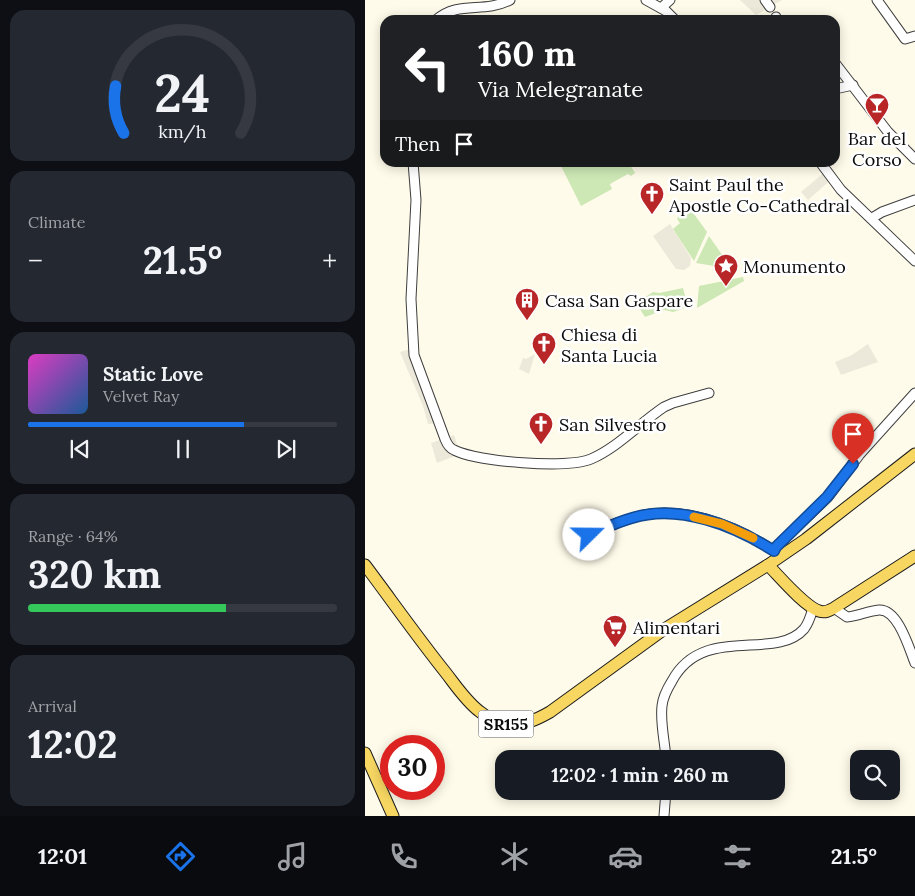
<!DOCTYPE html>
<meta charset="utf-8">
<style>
:root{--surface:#171b24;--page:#242831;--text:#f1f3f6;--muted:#9ea1a6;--line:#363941;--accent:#1a73e8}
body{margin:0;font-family:Lora,serif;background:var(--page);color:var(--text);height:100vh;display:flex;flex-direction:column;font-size:19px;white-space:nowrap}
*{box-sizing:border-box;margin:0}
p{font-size:16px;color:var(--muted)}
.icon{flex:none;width:28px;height:28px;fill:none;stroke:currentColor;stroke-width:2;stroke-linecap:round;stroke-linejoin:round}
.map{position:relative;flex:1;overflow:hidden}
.details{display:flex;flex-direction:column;gap:10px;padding:10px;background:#0d0f14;width:365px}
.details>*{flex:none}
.top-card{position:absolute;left:15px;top:15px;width:460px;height:152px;border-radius:15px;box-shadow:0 2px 12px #0003;background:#202124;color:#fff;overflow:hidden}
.controls{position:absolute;left:485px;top:750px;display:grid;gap:10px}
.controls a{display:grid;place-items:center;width:50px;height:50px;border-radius:10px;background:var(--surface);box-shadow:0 2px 12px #0003;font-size:25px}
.speed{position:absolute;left:15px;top:735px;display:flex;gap:10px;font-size:25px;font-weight:700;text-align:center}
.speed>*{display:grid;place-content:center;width:65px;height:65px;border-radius:50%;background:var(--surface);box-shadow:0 2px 12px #0003;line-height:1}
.speed .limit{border:8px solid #d22;background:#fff;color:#111}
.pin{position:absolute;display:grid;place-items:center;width:42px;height:42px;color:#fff;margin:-51px -21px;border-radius:50% 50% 50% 0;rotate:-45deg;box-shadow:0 0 5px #0007}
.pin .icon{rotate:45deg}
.me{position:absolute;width:55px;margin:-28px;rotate:68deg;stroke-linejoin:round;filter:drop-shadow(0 0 4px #0008)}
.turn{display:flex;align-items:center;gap:18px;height:105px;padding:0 15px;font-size:22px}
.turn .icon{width:65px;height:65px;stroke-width:2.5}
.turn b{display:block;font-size:35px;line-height:42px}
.then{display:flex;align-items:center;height:48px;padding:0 15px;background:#0003;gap:10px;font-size:19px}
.big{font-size:38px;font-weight:700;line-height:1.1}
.details .widget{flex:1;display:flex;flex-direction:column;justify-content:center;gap:8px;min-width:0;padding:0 18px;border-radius:15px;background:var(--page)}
.details .dial{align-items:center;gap:0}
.dial svg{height:130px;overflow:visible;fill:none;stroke:var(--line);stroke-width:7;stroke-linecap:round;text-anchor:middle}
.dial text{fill:var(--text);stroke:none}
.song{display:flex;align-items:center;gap:15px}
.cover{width:60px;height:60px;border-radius:8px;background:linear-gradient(135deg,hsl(310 70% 55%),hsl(210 70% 35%))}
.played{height:5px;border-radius:2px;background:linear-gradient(90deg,var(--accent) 70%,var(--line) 70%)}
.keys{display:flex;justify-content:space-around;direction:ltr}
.heat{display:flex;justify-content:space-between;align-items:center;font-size:28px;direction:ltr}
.charge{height:8px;border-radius:4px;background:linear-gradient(90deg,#34c759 64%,var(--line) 0)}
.trip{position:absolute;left:130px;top:750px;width:290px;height:50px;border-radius:15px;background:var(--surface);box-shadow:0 2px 12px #0003;font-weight:700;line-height:50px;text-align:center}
.dock{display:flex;height:80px;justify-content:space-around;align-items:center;background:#090b0e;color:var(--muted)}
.dock .icon{width:35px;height:35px}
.dock .active{color:var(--accent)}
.dock b{font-size:22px;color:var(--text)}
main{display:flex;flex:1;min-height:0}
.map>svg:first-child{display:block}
</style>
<main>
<section class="details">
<div class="widget dial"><svg viewBox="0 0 100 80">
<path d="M14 69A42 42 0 1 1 86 69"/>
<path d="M14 69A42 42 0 0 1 9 40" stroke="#1a73e8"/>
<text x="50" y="56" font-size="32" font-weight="700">24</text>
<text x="50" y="72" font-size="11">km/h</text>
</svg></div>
<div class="widget"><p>Climate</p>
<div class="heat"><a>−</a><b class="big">21.5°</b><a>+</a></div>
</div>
<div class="widget">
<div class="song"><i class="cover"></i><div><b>Static Love</b><p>Velvet Ray</p></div></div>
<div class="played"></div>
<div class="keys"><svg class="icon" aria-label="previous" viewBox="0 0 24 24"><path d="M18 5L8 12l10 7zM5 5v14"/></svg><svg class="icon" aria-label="pause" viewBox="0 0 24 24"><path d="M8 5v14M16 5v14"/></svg><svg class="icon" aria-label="next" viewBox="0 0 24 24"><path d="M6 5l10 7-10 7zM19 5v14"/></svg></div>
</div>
<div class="widget"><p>Range · 64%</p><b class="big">320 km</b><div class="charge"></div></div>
<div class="widget"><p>Arrival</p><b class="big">12:02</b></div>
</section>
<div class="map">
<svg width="550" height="816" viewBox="0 0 550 816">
<rect width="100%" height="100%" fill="#fffbea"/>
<g fill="#cde8b5">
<polygon points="198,163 269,163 265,165 270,173 266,176 263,174 245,184 247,189 216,206 195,164"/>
<polygon points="321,203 342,232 329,261 308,229 315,223 312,219"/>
<polygon points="344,236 367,269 331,263"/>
<polygon points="378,277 379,281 332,308 334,286"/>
<polygon points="318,288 323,307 308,312 299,310 280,317 271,303 288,292 294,293"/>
</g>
<g fill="#ede9da">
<polygon points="375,0 417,0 391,15"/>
<polygon points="461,171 468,178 443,200 436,192"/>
<polygon points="305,224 326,258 325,266 319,270 311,269 288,236"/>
<polygon points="503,344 513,362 476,375 470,362 487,355"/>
<polygon points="49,348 54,357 78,423 63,424 58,406 35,352"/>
<polygon points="170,354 164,374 154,369 158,358 161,359"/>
<polygon points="89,435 93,447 90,456 72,463 66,443"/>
</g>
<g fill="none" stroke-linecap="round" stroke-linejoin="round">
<defs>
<g id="minor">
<polyline points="281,0 301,11 310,20"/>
<polyline points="400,0 405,7"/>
<polyline points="512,0 540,39 550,36"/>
<polyline points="296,8 305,0"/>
<polyline points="411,17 413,20"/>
<path d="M71 20C94 0 118 14 145 0"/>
<polyline points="470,63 523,132 550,159"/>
<polyline points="470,89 488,85"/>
<path d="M48 162 51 200 46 299 49 355 80 439C82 444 84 448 89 450 113 462 202 469 226 459 252 448 275 423 299 407L308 403 344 393"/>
<polyline points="455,162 476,190 550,261"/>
<polyline points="507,218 517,212 550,200"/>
<path d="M224 535C238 529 252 522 267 518 314 503 370 525 409 551L412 556"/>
<polyline points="409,551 411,547 463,497 495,454 550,393"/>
<path d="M469 608 482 617C493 616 503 611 514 610 533 609 544 648 550 663"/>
<path d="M301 759C300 742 295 723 297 706 298 696 302 689 307 681 338 623 410 662 439 629 444 623 446 615 448 608"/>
<polyline points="299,816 301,791"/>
</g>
<g id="major">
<path d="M0 565C27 601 53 638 81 673 91 686 101 701 114 711 121 717 132 722 142 724 158 726 171 720 185 712L298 630 403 565 441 539 550 454"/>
<path d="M403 565C415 577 439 606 454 611 460 613 464 611 469 608L550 556"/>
<polyline points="0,753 28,816"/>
</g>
</defs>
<use href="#minor" stroke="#3e3e3e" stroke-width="11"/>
<use href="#major" stroke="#1c1c1c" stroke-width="13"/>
<use href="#minor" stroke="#fff" stroke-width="9"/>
<use href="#major" stroke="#f7d762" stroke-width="11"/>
</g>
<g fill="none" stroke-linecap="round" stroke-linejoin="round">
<defs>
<path id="route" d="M224 535C238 529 252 522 267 518 314 503 370 526 409 551L411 547 462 497 488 464"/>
</defs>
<use href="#route" stroke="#114b97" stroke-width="12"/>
<use href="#route" stroke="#1a73e8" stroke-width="9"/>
<polyline stroke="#f59e0b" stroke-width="9" points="329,517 357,524 388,538"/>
</g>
<defs>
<symbol id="bar-pin" viewBox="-11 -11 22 30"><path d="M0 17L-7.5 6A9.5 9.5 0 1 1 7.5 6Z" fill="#b82628" stroke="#fff"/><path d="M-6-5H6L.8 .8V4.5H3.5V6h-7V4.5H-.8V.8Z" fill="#fff"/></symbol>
<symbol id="church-pin" viewBox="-11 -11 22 30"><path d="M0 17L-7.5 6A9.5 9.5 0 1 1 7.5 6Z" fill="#b82628" stroke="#fff"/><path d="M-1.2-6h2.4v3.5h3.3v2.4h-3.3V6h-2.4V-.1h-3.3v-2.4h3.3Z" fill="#fff"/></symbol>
<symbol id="sight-pin" viewBox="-11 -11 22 30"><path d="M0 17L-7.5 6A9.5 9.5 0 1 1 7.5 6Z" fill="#b82628" stroke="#fff"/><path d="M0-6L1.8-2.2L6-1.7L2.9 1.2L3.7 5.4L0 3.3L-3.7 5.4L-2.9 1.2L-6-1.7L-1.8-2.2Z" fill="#fff"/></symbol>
<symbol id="building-pin" viewBox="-11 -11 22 30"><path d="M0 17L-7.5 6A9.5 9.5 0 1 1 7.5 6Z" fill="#b82628" stroke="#fff"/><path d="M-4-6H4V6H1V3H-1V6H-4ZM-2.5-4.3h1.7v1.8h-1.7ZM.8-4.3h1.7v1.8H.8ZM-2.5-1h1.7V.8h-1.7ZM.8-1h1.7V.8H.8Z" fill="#fff"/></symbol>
<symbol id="supermarket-pin" viewBox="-11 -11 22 30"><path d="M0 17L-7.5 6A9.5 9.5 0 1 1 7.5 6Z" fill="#b82628" stroke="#fff"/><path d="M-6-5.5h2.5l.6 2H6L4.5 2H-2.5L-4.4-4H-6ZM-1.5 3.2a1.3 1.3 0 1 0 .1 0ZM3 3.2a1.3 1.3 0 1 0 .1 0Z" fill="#fff"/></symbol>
</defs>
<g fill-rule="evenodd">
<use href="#bar-pin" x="498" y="91" width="28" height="38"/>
<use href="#church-pin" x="273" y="180" width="28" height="38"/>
<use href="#sight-pin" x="347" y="252" width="28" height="38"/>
<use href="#building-pin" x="148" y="286" width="28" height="38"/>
<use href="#church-pin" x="165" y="330" width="28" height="38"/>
<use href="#church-pin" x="162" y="410" width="28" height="38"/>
<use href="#supermarket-pin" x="236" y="613" width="28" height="38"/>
</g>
<g text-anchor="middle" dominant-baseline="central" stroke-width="5" stroke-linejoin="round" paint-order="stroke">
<rect fill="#fff" stroke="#545454" stroke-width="1" x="113.5" y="710.5" width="55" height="27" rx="4"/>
<g font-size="16" font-weight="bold" fill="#0b0b0b">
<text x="141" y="724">SR155</text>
</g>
<g font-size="18" fill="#0b0b0b" stroke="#fff" text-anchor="start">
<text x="512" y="138" text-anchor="middle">Bar del<tspan x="512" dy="21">Corso</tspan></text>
<text x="304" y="184">Saint Paul the<tspan x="304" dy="21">Apostle Co-Cathedral</tspan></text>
<text x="378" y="266">Monumento</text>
<text x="180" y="300">Casa San Gaspare</text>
<text x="196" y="334">Chiesa di<tspan x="196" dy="21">Santa Lucia</tspan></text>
<text x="194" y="424">San Silvestro</text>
<text x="268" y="627">Alimentari</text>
</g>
</g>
</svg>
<div class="controls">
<a><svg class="icon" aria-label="search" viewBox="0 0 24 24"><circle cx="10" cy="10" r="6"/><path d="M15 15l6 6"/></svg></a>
</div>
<div class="speed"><div class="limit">30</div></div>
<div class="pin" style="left:488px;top:464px;background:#d93025"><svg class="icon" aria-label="arrive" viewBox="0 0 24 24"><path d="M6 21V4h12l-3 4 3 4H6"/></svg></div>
<svg class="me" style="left:224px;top:535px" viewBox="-20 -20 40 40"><circle r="19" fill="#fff"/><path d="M0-13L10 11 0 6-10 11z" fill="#1a73e8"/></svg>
<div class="trip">12:02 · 1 min · 260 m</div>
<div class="top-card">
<div class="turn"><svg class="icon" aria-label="left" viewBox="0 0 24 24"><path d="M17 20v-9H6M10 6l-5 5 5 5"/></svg><div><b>160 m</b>Via Melegranate</div></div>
<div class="then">Then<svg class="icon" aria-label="arrive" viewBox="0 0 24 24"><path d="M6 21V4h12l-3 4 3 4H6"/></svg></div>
</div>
</div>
</main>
<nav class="dock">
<b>12:01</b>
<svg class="icon active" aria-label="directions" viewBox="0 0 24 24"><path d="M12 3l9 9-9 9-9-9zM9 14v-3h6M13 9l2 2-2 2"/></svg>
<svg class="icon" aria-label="music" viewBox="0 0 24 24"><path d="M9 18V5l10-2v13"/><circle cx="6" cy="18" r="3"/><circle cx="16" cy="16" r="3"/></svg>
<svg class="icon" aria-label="phone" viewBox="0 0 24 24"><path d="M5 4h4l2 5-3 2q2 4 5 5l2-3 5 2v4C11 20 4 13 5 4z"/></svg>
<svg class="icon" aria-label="climate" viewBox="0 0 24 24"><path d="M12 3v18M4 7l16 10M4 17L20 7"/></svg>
<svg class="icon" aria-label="car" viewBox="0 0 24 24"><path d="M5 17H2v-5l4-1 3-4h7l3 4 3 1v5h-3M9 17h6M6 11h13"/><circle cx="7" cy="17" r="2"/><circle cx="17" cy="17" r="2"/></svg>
<svg class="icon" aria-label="filters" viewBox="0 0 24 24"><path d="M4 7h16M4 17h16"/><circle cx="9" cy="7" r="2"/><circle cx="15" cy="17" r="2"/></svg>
<b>21.5°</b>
</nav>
